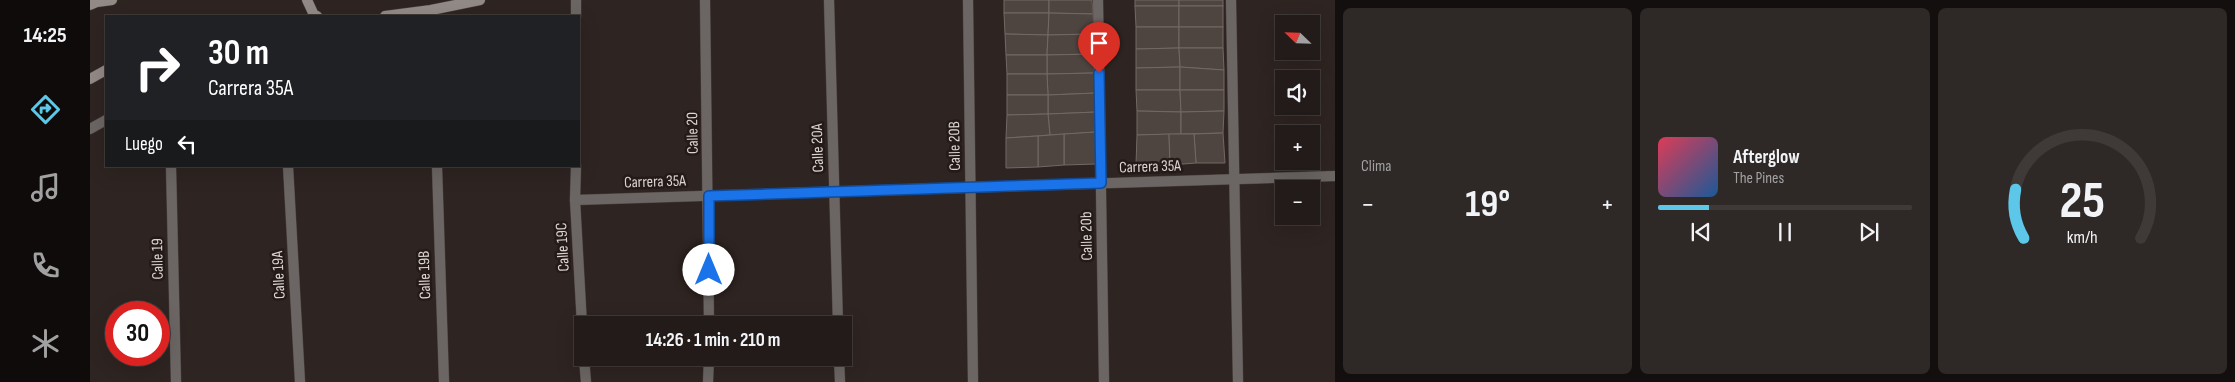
<!DOCTYPE html>
<html lang="es">
<meta charset="utf-8">
<style>
:root{--surface:#221b19;--page:#2e2826;--text:#f1f3f6;--muted:#a2a1a2;--line:#3f3938;--accent:#5cc7e8}
body{margin:0;font-family:"Sofia Sans Condensed",sans-serif;background:var(--page);color:var(--text);height:100vh;display:flex;flex-direction:column;font-size:19px;white-space:nowrap}
*{box-sizing:border-box;margin:0}
p{font-size:16px;color:var(--muted)}
.icon{flex:none;width:28px;height:28px;fill:none;stroke:currentColor;stroke-width:2;stroke-linecap:round;stroke-linejoin:round}
.map{position:relative;flex:1;overflow:hidden}
.sheet{display:flex;flex-direction:column;gap:8px;padding:8px;background:#130f0e;width:900px}
.sheet>*{flex:none}
.banner{position:absolute;left:15px;top:15px;width:475px;height:152px;border-radius:0px;box-shadow:0 5px 20px #0002,0 0 0 1px var(--line);background:#202124;color:#fff;overflow:hidden}
.needle{width:32px;rotate:293deg}
.tools{position:absolute;left:1185px;top:15px;display:grid;gap:10px}
.tools a{display:grid;place-items:center;width:45px;height:45px;border-radius:0px;background:var(--surface);box-shadow:0 5px 20px #0002,0 0 0 1px var(--line);font-size:25px}
.speed{position:absolute;left:15px;top:301px;display:flex;gap:10px;font-size:25px;font-weight:700;text-align:center}
.speed>*{display:grid;place-content:center;width:65px;height:65px;border-radius:50%;background:var(--surface);box-shadow:0 5px 20px #0002,0 0 0 1px var(--line);line-height:1}
.speed .limit{border:8px solid #d22;background:#fff;color:#111}
.pin{position:absolute;display:grid;place-items:center;width:42px;height:42px;color:#fff;margin:-51px -21px;border-radius:50% 50% 50% 0;rotate:-45deg;box-shadow:0 0 5px #0007}
.pin .icon{rotate:45deg}
.me{position:absolute;width:55px;margin:-28px;rotate:0deg;stroke-linejoin:round;filter:drop-shadow(0 0 4px #0008)}
.turn{display:flex;align-items:center;gap:18px;height:105px;padding:0 20px;font-size:22px}
.turn .icon{width:65px;height:65px;stroke-width:2.5}
.turn b{display:block;font-size:35px;line-height:42px}
.then{display:flex;align-items:center;height:48px;padding:0 20px;background:#0003;gap:10px;font-size:19px}
.big{font-size:38px;font-weight:700;line-height:1.1}
.sheet .tile{flex:1;display:flex;flex-direction:column;justify-content:center;gap:8px;min-width:0;padding:0 18px;border-radius:8px;background:var(--page)}
.sheet .dial{align-items:center;gap:0}
.dial svg{height:130px;overflow:visible;fill:none;stroke:var(--line);stroke-width:7;stroke-linecap:round;text-anchor:middle}
.dial text{fill:var(--text);stroke:none}
.song{display:flex;align-items:center;gap:15px}
.cover{width:60px;height:60px;border-radius:8px;background:linear-gradient(135deg,hsl(350 70% 55%),hsl(210 70% 35%))}
.played{height:5px;border-radius:2px;background:linear-gradient(90deg,var(--accent) 20%,var(--line) 20%)}
.keys{display:flex;justify-content:space-around;direction:ltr}
.heat{display:flex;justify-content:space-between;align-items:center;font-size:28px;direction:ltr}
.sheet .tiles{flex:1;display:grid;gap:8px;grid-template-columns:repeat(3,1fr)}
.trip{position:absolute;left:484px;top:316px;width:278px;height:50px;border-radius:0px;background:var(--surface);box-shadow:0 5px 20px #0002,0 0 0 1px var(--line);font-weight:700;line-height:50px;text-align:center}
main{display:flex;flex:1;min-height:0}
.tabs{display:flex;flex-direction:column;width:90px;justify-content:space-around;align-items:center;background:#0e0b0a;color:var(--muted)}
.tabs .icon{width:35px;height:35px}
.tabs .on{color:var(--accent)}
.tabs b{font-size:22px;color:var(--text)}
.map>svg:first-child{display:block}
</style>
<main>
<nav class="tabs">
<b>14:25</b>
<svg class="icon on" aria-label="directions" viewBox="0 0 24 24"><path d="M12 3l9 9-9 9-9-9zM9 14v-3h6M13 9l2 2-2 2"/></svg>
<svg class="icon" aria-label="music" viewBox="0 0 24 24"><path d="M9 18V5l10-2v13"/><circle cx="6" cy="18" r="3"/><circle cx="16" cy="16" r="3"/></svg>
<svg class="icon" aria-label="phone" viewBox="0 0 24 24"><path d="M5 4h4l2 5-3 2q2 4 5 5l2-3 5 2v4C11 20 4 13 5 4z"/></svg>
<svg class="icon" aria-label="climate" viewBox="0 0 24 24"><path d="M12 3v18M4 7l16 10M4 17L20 7"/></svg>
</nav>
<div class="map">
<svg width="1245" height="382" viewBox="0 0 1245 382">
<rect width="100%" height="100%" fill="#2e2421"/>
<g fill="#4e4440" stroke="#746864">
<rect x="914" y="0" width="45" height="13"/>
<polygon points="959,0 1002,0 1003,14 959,13"/>
<rect x="1045" y="0" width="44" height="6"/>
<rect x="1089" y="0" width="44" height="6"/>
<polygon points="1045,6 1089,6 1089,27 1046,27"/>
<rect x="1089" y="6" width="44" height="21"/>
<polygon points="914,13 959,13 958,35 915,34"/>
<polygon points="959,13 1003,14 1004,34 958,35"/>
<polygon points="1046,27 1089,27 1089,48 1046,49"/>
<rect x="1089" y="27" width="44" height="21"/>
<polygon points="915,34 958,35 957,55 916,55"/>
<polygon points="1004,34 1004,54 957,55 958,35"/>
<polygon points="1089,48 1090,67 1046,68 1046,49"/>
<polygon points="1089,48 1133,48 1134,70 1090,67"/>
<polygon points="1004,54 1004,73 957,74 957,55"/>
<polygon points="916,55 957,55 957,74 917,74"/>
<polygon points="1090,67 1090,90 1046,90 1046,68"/>
<polygon points="1090,67 1134,70 1134,90 1090,90"/>
<polygon points="1004,73 1006,93 958,95 957,74"/>
<polygon points="917,74 957,74 958,95 917,95"/>
<polygon points="1046,90 1090,90 1091,112 1047,111"/>
<polygon points="1090,90 1134,90 1134,111 1091,112"/>
<polygon points="1006,93 1007,112 958,114 958,95"/>
<polygon points="917,95 958,95 958,114 917,115"/>
<polygon points="1047,111 1091,112 1091,134 1047,135"/>
<polygon points="1134,111 1133,133 1091,134 1091,112"/>
<polygon points="1007,112 1006,132 960,135 958,114"/>
<polygon points="958,114 960,135 916,138 917,115"/>
<polygon points="1006,132 1006,164 974,165 974,134"/>
<polygon points="1133,133 1135,163 1106,163 1104,134"/>
<polygon points="974,134 974,165 948,167 948,136"/>
<polygon points="1079,134 1080,165 1046,165 1047,135"/>
<polygon points="1079,134 1104,134 1106,163 1080,165"/>
<polygon points="948,136 948,167 916,168 916,138"/>
</g>
<g fill="none" stroke-linecap="round" stroke-linejoin="round">
<defs>
<g id="street">
<polyline points="615,0 619,325"/>
<polyline points="739,0 748,325"/>
<polyline points="878,0 883,382"/>
<polyline points="1008,0 1014,382"/>
<polyline points="1141,0 1148,382"/>
<polyline points="486,16 486,0"/>
<polyline points="0,129 16,120"/>
<polyline points="81,166 86,382"/>
<polyline points="198,166 210,382"/>
<polyline points="347,166 354,382"/>
<polyline points="486,166 485,200 492,325"/>
<polyline points="485,200 1245,176"/>
<polyline points="494,358 496,382"/>
<polyline points="749,358 750,382"/>
<polyline points="618,382 619,358"/>
</g>
<g id="secondary">
<polyline points="217,0 224,15 227,16"/>
<polyline points="0,5 7,2 22,0"/>
<polyline points="295,16 341,10 390,0"/>
<polyline points="0,79 16,70"/>
</g>
</defs>
<use href="#street" stroke="#4a403d" stroke-width="11"/>
<use href="#secondary" stroke="#4a403d" stroke-width="11"/>
<use href="#street" stroke="#6b6664" stroke-width="10"/>
<use href="#secondary" stroke="#928a87" stroke-width="10"/>
</g>
<g fill="none" stroke-linecap="round" stroke-linejoin="round">
<defs>
<polyline id="route" points="619,270 619,196 1011,183 1009,73"/>
</defs>
<use href="#route" stroke="#114b97" stroke-width="12"/>
<use href="#route" stroke="#1a73e8" stroke-width="9"/>
</g>
<g text-anchor="middle" dominant-baseline="central" stroke-width="5" stroke-linejoin="round" paint-order="stroke">
<g font-size="16" fill="#dbd5d2" stroke="#241b18">
<text transform="translate(603 133) rotate(-91)">Calle 20</text>
<text transform="translate(865 146) rotate(-91)">Calle 20B</text>
<text transform="translate(728 148) rotate(-92)">Calle 20A</text>
<text transform="translate(1060 167) rotate(-2)">Carrera 35A</text>
<text transform="translate(565 182) rotate(-2)">Carrera 35A</text>
<text transform="translate(997 236) rotate(-91)">Calle 20b</text>
<text transform="translate(473 247) rotate(-93)">Calle 19C</text>
<text transform="translate(68 259) rotate(-91)">Calle 19</text>
<text transform="translate(189 275) rotate(-93)">Calle 19A</text>
<text transform="translate(335 275) rotate(-92)">Calle 19B</text>
</g>
</g>
</svg>
<div class="tools">
<a><svg class="needle" viewBox="-14 -14 28 28"><path d="M0-13l5 13h-10z" fill="#e53935"/><path d="M0 13l5-13h-10z" fill="#a2a1a2"/></svg></a>
<a><svg class="icon" aria-label="sound" viewBox="0 0 24 24"><path d="M4 9h4l5-4v14l-5-4H4zM17 9q2 3 0 6"/></svg></a>
<a>+</a>
<a>−</a>
</div>
<div class="speed"><div class="limit">30</div></div>
<div class="pin" style="left:1009px;top:73px;background:#d93025"><svg class="icon" aria-label="arrive" viewBox="0 0 24 24"><path d="M6 21V4h12l-3 4 3 4H6"/></svg></div>
<svg class="me" style="left:619px;top:270px" viewBox="-20 -20 40 40"><circle r="19" fill="#fff"/><path d="M0-13L10 11 0 6-10 11z" fill="#1a73e8"/></svg>
<div class="trip">14:26 · 1 min · 210 m</div>
<div class="banner">
<div class="turn"><svg class="icon" aria-label="right" viewBox="0 0 24 24"><path d="M7 20v-9h11M14 6l5 5-5 5"/></svg><div><b>30 m</b>Carrera 35A</div></div>
<div class="then">Luego<svg class="icon" aria-label="left" viewBox="0 0 24 24"><path d="M17 20v-9H6M10 6l-5 5 5 5"/></svg></div>
</div>
</div>
<section class="sheet">
<div class="tiles">
<div class="tile"><p>Clima</p>
<div class="heat"><a>−</a><b class="big">19°</b><a>+</a></div>
</div>
<div class="tile">
<div class="song"><i class="cover"></i><div><b>Afterglow</b><p>The Pines</p></div></div>
<div class="played"></div>
<div class="keys"><svg class="icon" aria-label="previous" viewBox="0 0 24 24"><path d="M18 5L8 12l10 7zM5 5v14"/></svg><svg class="icon" aria-label="pause" viewBox="0 0 24 24"><path d="M8 5v14M16 5v14"/></svg><svg class="icon" aria-label="next" viewBox="0 0 24 24"><path d="M6 5l10 7-10 7zM19 5v14"/></svg></div>
</div>
<div class="tile dial"><svg viewBox="0 0 100 80">
<path d="M14 69A42 42 0 1 1 86 69"/>
<path d="M14 69A42 42 0 0 1 9 39" stroke="#5cc7e8"/>
<text x="50" y="56" font-size="32" font-weight="700">25</text>
<text x="50" y="72" font-size="11">km/h</text>
</svg></div>
</div>
</section>
</main>
